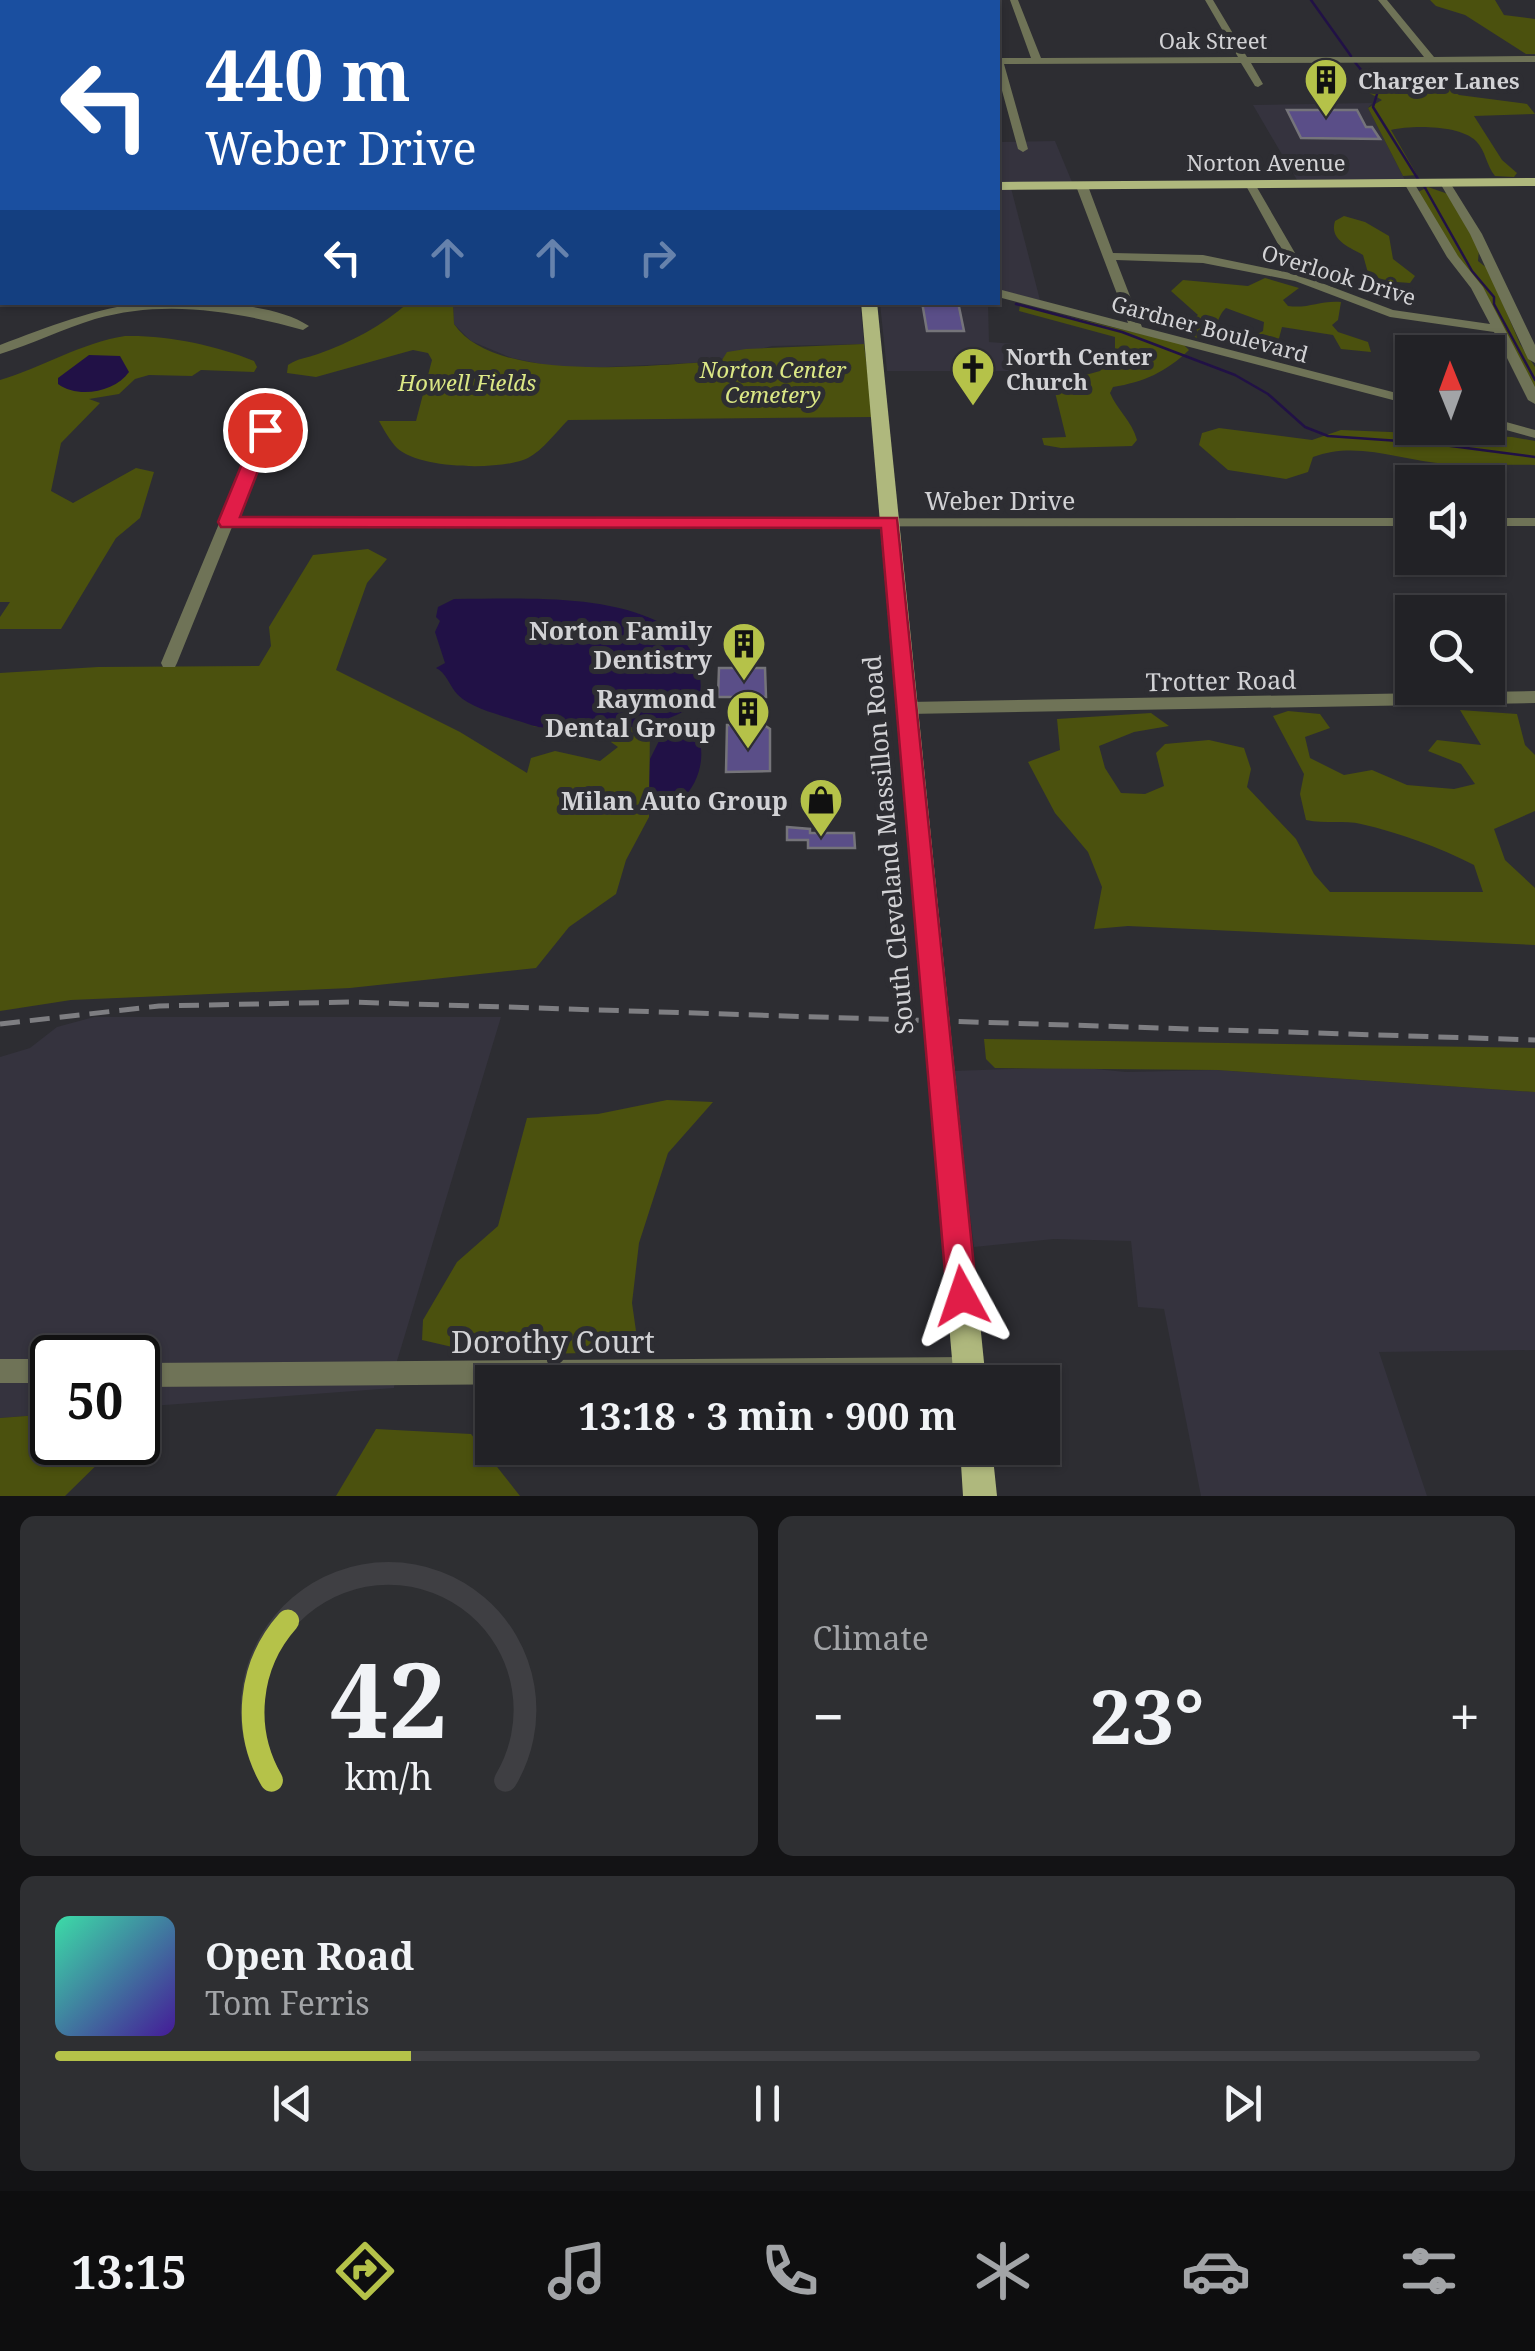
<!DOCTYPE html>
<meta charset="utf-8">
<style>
:root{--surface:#222226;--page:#2e2f32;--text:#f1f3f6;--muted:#a2a4a7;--line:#3f3f43;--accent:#b5c249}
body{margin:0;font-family:"Noto Serif",serif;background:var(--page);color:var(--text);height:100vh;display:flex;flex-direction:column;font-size:38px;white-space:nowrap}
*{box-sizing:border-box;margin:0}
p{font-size:32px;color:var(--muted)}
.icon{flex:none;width:55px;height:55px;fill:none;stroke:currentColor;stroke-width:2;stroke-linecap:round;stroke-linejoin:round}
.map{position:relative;height:1496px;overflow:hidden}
.drawer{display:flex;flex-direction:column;gap:20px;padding:20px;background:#131315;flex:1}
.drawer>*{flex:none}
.banner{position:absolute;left:0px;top:0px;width:1000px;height:305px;box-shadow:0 2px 8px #0004,0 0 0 2px var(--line);background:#1a4fa0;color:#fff;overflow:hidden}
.needle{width:65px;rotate:359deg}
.controls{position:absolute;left:1395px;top:335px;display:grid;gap:20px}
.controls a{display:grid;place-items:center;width:110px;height:110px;border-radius:0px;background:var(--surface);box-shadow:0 2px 8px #0004,0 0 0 2px var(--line);font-size:50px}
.speed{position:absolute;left:30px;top:1335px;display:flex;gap:20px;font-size:50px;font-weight:700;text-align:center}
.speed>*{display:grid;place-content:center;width:130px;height:130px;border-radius:50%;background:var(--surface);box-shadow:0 2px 8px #0004,0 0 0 2px var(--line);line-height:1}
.speed .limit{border:5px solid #111;border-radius:15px;background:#fff;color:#111}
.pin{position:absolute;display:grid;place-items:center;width:85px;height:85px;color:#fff;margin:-42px;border:5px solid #fff;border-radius:50%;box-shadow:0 2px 10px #0007}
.me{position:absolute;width:110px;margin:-55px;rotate:355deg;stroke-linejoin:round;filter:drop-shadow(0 0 8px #0008)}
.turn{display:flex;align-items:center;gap:35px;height:210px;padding:0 40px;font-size:45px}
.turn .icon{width:130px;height:130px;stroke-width:2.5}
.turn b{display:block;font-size:70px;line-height:85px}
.lanes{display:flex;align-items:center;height:95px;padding:0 40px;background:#0003;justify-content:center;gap:50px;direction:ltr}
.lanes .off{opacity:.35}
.big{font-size:75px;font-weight:700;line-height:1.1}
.drawer .widget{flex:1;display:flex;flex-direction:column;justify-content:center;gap:15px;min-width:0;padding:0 35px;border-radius:15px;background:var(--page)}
.drawer .dial{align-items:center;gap:0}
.dial svg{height:260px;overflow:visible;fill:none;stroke:var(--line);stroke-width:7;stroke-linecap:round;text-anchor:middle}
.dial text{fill:var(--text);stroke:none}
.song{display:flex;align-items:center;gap:30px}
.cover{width:120px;height:120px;border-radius:15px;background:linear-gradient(135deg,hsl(160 70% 55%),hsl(260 70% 35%))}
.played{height:10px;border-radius:5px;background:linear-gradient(90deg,var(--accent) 25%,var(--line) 25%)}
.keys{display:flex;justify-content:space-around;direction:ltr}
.heat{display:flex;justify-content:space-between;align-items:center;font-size:55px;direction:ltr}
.drawer .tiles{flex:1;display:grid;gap:20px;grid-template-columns:1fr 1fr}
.widget:last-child{grid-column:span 2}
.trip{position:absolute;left:475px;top:1365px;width:585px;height:100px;border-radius:0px;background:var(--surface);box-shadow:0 2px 8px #0004,0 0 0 2px var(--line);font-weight:700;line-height:100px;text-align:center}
.dock{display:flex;height:160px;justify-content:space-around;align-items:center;background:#0e0e0f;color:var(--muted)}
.dock .icon{width:70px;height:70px}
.dock .on{color:var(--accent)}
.dock b{font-size:45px;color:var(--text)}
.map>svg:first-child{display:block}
</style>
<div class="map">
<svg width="1535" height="1496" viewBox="0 0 1535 1496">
<rect width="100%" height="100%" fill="#2d2d32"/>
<g fill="#35333e">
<polygon points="1372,103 1368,108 1405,180 1297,180 1253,105"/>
<polygon points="1055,141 1072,182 998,182 998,142"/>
<polygon points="998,188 1011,188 1040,300 998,290"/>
<polygon points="453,303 860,303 864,344 772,346 710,362 565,369 512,358 471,341 454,324"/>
<polygon points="880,303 988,303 989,342 1015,344 1024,371 887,371"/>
<polygon points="94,1017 501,1017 397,1361 394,1388 138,1407 138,1358 52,1358 52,1414 0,1418 0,1057 30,1048 57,1027"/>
<polygon points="1074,1067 1126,1072 1217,1070 1535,1092 1535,1350 1379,1352 1427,1496 1201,1496 1164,1309 1138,1307 1131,1241 1054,1239 974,1247 952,1071"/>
</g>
<g fill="#4b510e">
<polygon points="1430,0 1495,0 1504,15 1535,19 1535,54 1526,54 1465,15 1436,6"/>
<path d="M1392 81 1426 92 1448 88 1459 95 1527 104 1535 114 1474 116 1502 160 1517 173 1514 177 1495 176C1486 165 1486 151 1476 141 1460 125 1412 125 1391 130L1417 175 1403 176 1368 108 1382 100 1362 89V83Z"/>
<polygon points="1428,187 1448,194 1479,249 1478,261 1488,269 1520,344 1535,367 1535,392 1507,345 1487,295 1463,266 1418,192"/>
<path d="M1344 216 1365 222 1389 236 1393 259 1415 276 1410 283 1370 280 1363 255C1349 247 1329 240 1335 221Z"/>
<path d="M1265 278 1299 288 1283 300 1288 306C1308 309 1321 300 1341 302L1338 320 1332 325 1338 332 1368 342 1371 352 1341 349 1333 335 1282 327 1277 346H1247L1246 340 1263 331 1264 322 1226 308C1216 317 1218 330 1207 341L1179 332 1198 315 1171 291 1183 280 1248 286Z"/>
<path d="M408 303H453L454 324C495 384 646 365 710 362L722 360 727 352 746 349 864 344 873 417 568 420C556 432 543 450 528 458 501 471 419 469 397 448 390 441 384 430 379 421H416L432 360 428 353 413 350 316 377 287 373 288 365C298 358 307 358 318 354 350 343 383 325 408 303Z"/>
<path d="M1020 305 1183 344 1189 350C1166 372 1144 382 1113 387L1110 393C1117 410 1132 421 1137 440L1132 446 1061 448 1044 445 1042 438 1066 437 1053 384 1100 371 1115 354V337L1019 311Z"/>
<path d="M125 336C167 335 215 345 254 361L257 367 254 372 201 370 192 376 149 375 135 379 119 394 89 399 100 403 61 443 51 491 73 503 136 468 154 472 140 518 116 538 61 629H0V617L10 602H0V380C43 367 81 343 125 336Z"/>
<path d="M1219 428 1312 440 1341 430 1512 437 1535 441V465C1506 464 1476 466 1447 464 1402 461 1357 440 1313 457L1308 472 1286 479 1228 470 1199 445 1202 433Z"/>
<polygon points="368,549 387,559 367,583 336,670 460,732 527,773 531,758 555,751 600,761 618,747 601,735 531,726 588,729 650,724 649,817 626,860 616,894 569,927 536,968 350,988 71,1000 0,1011 0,673 98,667 259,666 271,646 269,627 313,555"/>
<path d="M1460 710 1517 714 1525 745 1535 755V811L1494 829 1505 860 1535 888V945L1128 926 1094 929 1102 887 1088 852 1055 813 1028 762 1060 750 1057 719 1151 713 1169 726 1134 732 1099 746 1105 768 1121 793 1145 794 1164 786 1156 753 1165 744 1209 740 1244 748 1251 769 1247 787 1296 839 1314 874 1330 892H1483L1474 865C1439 847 1400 833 1361 824 1345 820 1325 824 1306 820L1300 794 1304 774 1273 716 1288 711 1320 714 1330 728 1305 737 1310 758 1344 775 1372 770 1407 785 1454 789 1475 784 1461 764 1428 751 1437 740 1481 745Z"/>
<polygon points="984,1039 1535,1048 1535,1092 1217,1070 995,1068 986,1059"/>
<polygon points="667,1100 713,1102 668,1153 639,1243 632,1303 639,1352 487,1355 422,1340 423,1320 457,1262 498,1226 527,1118 598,1114"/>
<polygon points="52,1414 52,1442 119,1443 65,1496 0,1496 0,1418"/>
<polygon points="376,1429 471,1434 520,1496 336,1496"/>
</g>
<g fill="#211146">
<path d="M89 355 120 356 129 372C115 392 78 399 58 384V378Z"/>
<path d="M454 599C515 599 593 594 650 618 672 627 690 641 697 665 700 676 704 690 696 701 673 732 563 737 528 724 509 717 473 710 458 695 450 687 446 672 436 668L445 663 435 632 440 621 436 617 438 607Z"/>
<path d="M684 724 692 726C709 747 701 782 682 799L660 805 649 797 650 759 667 725Z"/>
</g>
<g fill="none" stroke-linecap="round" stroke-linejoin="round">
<g stroke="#211146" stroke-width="2.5">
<polyline points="1311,0 1351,56"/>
<polyline points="1354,61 1378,91 1373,107 1418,179"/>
<polyline points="1424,186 1472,271 1494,297 1494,304 1535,380"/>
<polyline points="1016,304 1122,332 1235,375 1268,394 1305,427 1328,436 1428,443 1535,457"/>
</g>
</g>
<g fill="#5a4e88" stroke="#75747a" stroke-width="2.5">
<polygon points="1287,110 1357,110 1366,127 1372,127 1380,139 1301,138"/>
<polygon points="922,302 958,302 964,331 927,331"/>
<polygon points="719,668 765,668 766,697 718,697"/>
<polygon points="727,725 764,725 770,729 770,771 726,772"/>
<polygon points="787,827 810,829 810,833 854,833 855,848 808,848 808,840 787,840"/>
</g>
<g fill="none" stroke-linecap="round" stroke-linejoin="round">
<g fill="#6f7357" fill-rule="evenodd">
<polygon points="1010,0 1018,0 1041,58 1238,57 1205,0 1213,0 1247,57 1424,57 1378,0 1387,0 1434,57 1535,56 1535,62 1251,63 1263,84 1258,87 1255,86 1241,63 1004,64 1028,149 1023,152 1018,149 998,76 998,58 1031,58"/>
<polygon points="2,82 2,90 0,91 0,83"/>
<polygon points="1409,180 1414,183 1458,256 1483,287 1535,387 1535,404 1528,400 1494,332 1390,317 1295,281 1203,263 1116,260 1142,327 1412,397 1412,405 998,297 998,289 1128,323 1076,186 1082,183 1088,186 1113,253 1203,255 1290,273 1283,253 1245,184 1250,181 1255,184 1295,253 1303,276 1393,310 1490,324 1471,288 1447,257 1404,183"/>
<polygon points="1441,181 1449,181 1482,234 1535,345 1535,363 1528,359 1470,234 1440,183"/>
<path d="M147 302C193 302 270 300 309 326L303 330C235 311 165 299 95 319 63 329 32 344 0 354V345C48 327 95 308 147 302Z"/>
<polygon points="1488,417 1535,430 1535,438 1488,425"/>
<polygon points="265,426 272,430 236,519 1412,518 1412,526 232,527 177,663 175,667 163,667 161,663 258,430"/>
<rect x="1488" y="518" width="47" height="8"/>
<polygon points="1535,691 1535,703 908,714 899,708 908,702"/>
<polygon points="969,1357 978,1360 981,1369 978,1378 969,1381 138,1387 138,1363"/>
<rect x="0" y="1359" width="52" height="24"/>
</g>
<g fill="#afb87d" fill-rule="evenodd">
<polygon points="835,0 847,0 847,2 836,2"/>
<polygon points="1535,178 1535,186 998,190 998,182"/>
<rect x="0" y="192" width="2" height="8"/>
<polygon points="861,302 877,302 986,1382 954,1382"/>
<polygon points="960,1448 992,1448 997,1496 963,1496"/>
</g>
<polyline stroke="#7e7e82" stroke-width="5" stroke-dasharray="20 10" stroke-linecap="butt" points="0,1024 159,1006 350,1002 1535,1040"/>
</g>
<polygon fill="#e11d48" stroke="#92132f" stroke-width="2.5" points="265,424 274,430 240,517 897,518 977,1296 973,1306 962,1311 951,1306 947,1296 881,528 221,527 218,522 256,430"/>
<defs>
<symbol id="building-pin" viewBox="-11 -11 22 30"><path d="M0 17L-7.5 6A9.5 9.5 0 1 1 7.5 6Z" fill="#b5c249" stroke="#2d2d32"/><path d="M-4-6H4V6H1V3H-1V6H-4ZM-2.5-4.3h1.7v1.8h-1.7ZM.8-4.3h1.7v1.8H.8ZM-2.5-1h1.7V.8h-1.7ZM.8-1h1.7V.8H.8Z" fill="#111"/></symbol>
<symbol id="church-pin" viewBox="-11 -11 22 30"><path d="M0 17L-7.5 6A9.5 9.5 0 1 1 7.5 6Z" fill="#b5c249" stroke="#2d2d32"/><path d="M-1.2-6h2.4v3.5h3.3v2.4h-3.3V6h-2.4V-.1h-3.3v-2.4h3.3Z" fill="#111"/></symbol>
<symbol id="shop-pin" viewBox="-11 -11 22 30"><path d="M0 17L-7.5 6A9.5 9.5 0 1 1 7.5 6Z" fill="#b5c249" stroke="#2d2d32"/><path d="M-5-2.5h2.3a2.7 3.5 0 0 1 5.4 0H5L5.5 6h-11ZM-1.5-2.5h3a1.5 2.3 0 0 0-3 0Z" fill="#111"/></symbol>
</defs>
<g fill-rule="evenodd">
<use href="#building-pin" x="1301" y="55" width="50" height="68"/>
<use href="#church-pin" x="948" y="344" width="50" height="68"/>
<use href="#building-pin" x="719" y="619" width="50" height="68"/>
<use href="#building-pin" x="723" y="687" width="50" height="68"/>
<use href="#shop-pin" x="796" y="775" width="50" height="68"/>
</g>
<g text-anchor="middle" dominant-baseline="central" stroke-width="10" stroke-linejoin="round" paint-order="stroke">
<g font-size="22" fill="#d2d2d5" stroke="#2d2d32">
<text x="1213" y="40">Oak Street</text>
<text x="1266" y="162">Norton Avenue</text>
<text transform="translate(1339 274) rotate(17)">Overlook Drive</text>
<text transform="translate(1210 328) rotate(15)">Gardner Boulevard</text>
</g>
<g font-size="22" font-weight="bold" fill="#d2d2d5" stroke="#2d2d32" text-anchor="start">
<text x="1358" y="80">Charger Lanes</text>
<text x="1006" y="356">North Center<tspan x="1006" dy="25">Church</tspan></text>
</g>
<g font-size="22" font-style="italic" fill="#dbe785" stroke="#2d2d32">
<text x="773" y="369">Norton Center<tspan x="773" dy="25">Cemetery</tspan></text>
<text x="467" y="382">Howell Fields</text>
</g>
<g font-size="25" fill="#d2d2d5" stroke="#2d2d32">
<text x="1000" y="500">Weber Drive</text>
<text transform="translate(1221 680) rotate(-1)">Trotter Road</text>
<text transform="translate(887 845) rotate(-95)">South Cleveland Massillon Road</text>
</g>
<g font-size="25" font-weight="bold" fill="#d2d2d5" stroke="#2d2d32" text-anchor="end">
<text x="712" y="630">Norton Family<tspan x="712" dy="29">Dentistry</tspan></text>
<text x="716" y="698">Raymond<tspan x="716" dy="29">Dental Group</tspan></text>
<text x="788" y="800">Milan Auto Group</text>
</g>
<g font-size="30" fill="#d2d2d5" stroke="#2d2d32">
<text x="553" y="1341">Dorothy Court</text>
</g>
</g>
</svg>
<div class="controls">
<a><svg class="needle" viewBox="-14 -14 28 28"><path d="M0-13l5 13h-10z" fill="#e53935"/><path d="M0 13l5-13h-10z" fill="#a2a4a7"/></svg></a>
<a><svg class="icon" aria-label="sound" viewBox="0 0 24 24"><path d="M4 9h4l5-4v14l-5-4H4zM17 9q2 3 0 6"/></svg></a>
<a><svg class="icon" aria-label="search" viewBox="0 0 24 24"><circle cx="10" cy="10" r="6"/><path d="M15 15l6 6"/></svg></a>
</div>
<div class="speed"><div class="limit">50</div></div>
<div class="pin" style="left:265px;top:430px;background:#d93025"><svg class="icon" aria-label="arrive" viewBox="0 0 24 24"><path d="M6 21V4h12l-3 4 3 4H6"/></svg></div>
<svg class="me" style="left:962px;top:1296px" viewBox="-20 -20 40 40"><path d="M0-17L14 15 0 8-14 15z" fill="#e11d48" stroke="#fff" stroke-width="4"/></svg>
<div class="trip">13:18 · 3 min · 900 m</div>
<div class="banner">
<div class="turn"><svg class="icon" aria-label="left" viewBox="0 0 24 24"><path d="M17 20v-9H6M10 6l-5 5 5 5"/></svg><div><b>440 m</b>Weber Drive</div></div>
<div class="lanes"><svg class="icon" aria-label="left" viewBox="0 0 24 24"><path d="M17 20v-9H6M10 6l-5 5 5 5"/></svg><svg class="icon off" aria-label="ahead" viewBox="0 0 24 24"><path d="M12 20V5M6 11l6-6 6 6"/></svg><svg class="icon off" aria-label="ahead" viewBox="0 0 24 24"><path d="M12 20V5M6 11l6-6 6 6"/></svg><svg class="icon off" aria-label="right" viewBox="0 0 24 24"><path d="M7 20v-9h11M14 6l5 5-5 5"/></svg></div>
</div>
</div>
<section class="drawer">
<div class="tiles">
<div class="widget dial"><svg viewBox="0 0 100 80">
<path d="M14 69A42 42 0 1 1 86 69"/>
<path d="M14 69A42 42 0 0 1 19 20" stroke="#b5c249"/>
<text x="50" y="56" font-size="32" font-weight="700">42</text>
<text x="50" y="72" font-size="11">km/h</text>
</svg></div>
<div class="widget"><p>Climate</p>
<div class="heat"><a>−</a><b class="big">23°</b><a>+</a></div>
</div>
<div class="widget">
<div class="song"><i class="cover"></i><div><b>Open Road</b><p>Tom Ferris</p></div></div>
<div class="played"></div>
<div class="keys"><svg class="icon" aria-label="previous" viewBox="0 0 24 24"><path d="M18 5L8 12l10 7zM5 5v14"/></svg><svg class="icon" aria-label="pause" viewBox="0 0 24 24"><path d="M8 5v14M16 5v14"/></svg><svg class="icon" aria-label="next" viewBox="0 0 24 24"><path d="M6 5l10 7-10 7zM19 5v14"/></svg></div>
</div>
</div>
</section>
<nav class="dock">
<b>13:15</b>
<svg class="icon on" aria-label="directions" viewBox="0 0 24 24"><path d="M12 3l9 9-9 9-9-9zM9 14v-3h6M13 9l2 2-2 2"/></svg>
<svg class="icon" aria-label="music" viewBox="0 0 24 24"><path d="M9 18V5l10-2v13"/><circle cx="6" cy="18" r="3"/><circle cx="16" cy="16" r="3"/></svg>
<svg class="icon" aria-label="phone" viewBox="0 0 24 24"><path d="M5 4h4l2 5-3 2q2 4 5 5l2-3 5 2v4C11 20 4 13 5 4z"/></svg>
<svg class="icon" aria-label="climate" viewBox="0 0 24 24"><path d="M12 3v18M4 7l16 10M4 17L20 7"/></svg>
<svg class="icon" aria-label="car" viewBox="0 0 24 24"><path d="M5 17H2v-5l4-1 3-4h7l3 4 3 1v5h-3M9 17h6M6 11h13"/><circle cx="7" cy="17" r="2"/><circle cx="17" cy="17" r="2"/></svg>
<svg class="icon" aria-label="filters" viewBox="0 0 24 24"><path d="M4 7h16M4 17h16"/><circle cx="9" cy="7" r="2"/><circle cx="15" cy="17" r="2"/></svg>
</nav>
